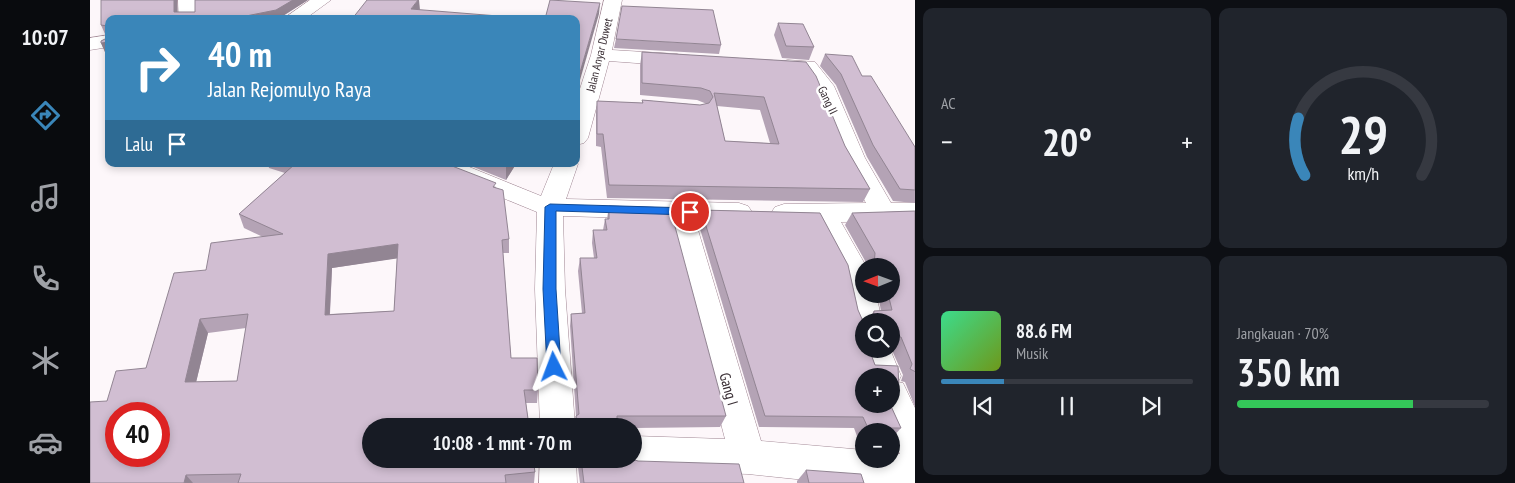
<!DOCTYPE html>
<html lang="id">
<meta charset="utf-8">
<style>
:root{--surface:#171b24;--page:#20242c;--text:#f1f3f6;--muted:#9ea1a6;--line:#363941;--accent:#3a86b9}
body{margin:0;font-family:"PT Sans Narrow",sans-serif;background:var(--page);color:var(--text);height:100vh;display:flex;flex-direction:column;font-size:19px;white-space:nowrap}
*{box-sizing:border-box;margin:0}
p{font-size:16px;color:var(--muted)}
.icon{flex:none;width:28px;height:28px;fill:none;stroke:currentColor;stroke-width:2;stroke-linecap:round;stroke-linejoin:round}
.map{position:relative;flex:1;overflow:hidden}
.sheet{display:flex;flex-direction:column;gap:8px;padding:8px;background:#0d0f14;width:600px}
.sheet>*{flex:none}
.banner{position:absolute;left:15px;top:15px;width:475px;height:152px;border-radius:10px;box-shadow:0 2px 8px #0003;background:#3a86b9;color:#fff;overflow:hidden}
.needle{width:32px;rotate:269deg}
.buttons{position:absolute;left:765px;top:258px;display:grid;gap:10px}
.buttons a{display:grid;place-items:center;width:45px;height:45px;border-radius:50%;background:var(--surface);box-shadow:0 2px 8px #0003;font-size:25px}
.speed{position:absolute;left:15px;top:402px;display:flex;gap:10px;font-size:25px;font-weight:700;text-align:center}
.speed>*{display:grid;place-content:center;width:65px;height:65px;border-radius:50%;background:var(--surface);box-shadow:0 2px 8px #0003;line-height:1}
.speed .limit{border:8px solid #d22;background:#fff;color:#111}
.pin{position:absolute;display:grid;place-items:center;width:42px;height:42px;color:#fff;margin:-21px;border:2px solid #fff;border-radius:50%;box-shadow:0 1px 5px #0007}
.me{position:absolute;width:55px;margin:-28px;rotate:357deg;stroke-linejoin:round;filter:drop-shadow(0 0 4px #0008)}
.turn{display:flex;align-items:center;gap:18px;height:105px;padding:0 20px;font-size:22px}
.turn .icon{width:65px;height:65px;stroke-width:2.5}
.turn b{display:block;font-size:35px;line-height:42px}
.then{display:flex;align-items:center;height:48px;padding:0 20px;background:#0003;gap:10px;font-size:19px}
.big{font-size:38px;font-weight:800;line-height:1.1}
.sheet .card{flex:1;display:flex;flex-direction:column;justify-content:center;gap:8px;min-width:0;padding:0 18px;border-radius:10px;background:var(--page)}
.sheet .dial{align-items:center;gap:0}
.dial svg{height:130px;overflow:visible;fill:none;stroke:var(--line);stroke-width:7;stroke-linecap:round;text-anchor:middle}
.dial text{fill:var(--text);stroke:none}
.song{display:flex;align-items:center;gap:15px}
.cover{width:60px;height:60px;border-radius:8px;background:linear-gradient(135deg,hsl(150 70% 55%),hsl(80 70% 35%))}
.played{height:5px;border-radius:2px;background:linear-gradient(90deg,var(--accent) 25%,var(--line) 25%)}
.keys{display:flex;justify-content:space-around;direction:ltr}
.heat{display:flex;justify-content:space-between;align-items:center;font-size:28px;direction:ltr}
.charge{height:8px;border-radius:4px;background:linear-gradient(90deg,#34c759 70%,var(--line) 0)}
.sheet .tiles{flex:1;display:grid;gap:8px;grid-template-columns:repeat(2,1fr)}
.trip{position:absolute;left:272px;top:418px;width:280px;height:50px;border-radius:25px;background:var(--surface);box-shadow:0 2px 8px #0003;font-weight:800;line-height:50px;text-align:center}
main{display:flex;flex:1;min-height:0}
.dock{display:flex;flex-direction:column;width:90px;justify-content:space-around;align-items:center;background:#090b0e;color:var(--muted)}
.dock .icon{width:35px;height:35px}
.dock .selected{color:var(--accent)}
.dock b{font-size:22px;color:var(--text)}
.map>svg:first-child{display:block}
</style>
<main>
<nav class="dock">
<b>10:07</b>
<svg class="icon selected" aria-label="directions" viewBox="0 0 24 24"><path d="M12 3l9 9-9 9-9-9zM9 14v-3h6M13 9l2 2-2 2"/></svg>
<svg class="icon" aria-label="music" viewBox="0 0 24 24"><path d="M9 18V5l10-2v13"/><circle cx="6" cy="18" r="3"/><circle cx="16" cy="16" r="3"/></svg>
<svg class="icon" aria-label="phone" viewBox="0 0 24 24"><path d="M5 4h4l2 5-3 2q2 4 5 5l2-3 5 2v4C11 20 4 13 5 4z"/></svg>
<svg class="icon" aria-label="climate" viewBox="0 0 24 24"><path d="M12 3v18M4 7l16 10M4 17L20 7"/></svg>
<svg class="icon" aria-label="car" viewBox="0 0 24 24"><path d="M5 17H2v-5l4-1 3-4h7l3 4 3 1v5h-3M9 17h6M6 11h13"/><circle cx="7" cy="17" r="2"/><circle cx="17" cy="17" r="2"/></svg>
</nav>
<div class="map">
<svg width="825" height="483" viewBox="0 0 825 483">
<rect width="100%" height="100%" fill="#fdf7fa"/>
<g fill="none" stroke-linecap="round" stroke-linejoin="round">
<defs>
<g id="minor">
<polygon points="88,0 106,0 107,19 89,19"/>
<polygon points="220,0 241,0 215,19 193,19"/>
<polygon points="514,0 532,0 522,50 587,54 594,56 597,60 594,64 587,66 519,61 498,138 494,143 486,145 486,101 501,55"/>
<polygon points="19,35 19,47 0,50 0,38"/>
<polygon points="698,60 725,62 744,86 775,158 801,203 825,203 825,221 751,222 776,266 774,266 774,294 786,294 792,321 774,321 774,332 766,330 762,321 753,276 725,222 694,222 685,219 681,213 685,207 694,204 776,203 751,158 723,87 712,72 691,70 688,66 691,62"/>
<polygon points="486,161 488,164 476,199 649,203 658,206 662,212 658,218 649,221 605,220 671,441 774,450 774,459 801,459 801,453 810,454 788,404 801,404 801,376 778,376 768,349 774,339 774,349 800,349 811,376 808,382 813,383 825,408 825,483 744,483 658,474 544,470 531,465 528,459 544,459 544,436 635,439 578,219 473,216 475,289 485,426 450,426 445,289 447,212 342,169 339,164 372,164 451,196 464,164 486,164"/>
<polygon points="450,459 486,459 487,483 449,483"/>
</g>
</defs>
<use href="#minor" stroke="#a08693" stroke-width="1"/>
<use href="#minor" fill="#fff" fill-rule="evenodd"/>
</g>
<g fill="#b4a3b5" fill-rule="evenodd">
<polygon points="11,0 87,0 87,12 105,12 105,0 218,0 188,19 19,19 19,51 15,52 11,43 11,41 17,38 17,34 15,34 11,25"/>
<polygon points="688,23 724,47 719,60 692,58 684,35"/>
<polygon points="526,39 631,45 629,54 524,48"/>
<path d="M552 52 716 62 755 146 780 189 773 202 517 198 511 147 506 146V113L507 101 552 103V100L610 105 617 104 607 100 550 95V65ZM627 106 670 110 680 143 635 141Z"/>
<polygon points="735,54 772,76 825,147 825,203 803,201 777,157 746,85 730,66"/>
<path d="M178 164H357L406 187 419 239V253H413L421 358 448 390 447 403H436L445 472 444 483H0L17 401 56 368 116 270 173 237 154 228 149 214 195 173 179 168ZM307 258 304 311 240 314 242 268ZM156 328 147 381 106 382 118 333Z"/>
<polygon points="376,164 426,164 416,180"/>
<polygon points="519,206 636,416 630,427 544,428 544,426 484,426 486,416 480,326 481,314 492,313 488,271 490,258 504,258 502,243 503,230 513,230 515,219 517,219"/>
<polygon points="611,210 730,213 758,265 768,310 772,319 778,320 784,311 791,311 788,294 801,294 801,266 778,266 755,225 762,213 825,211 825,407 815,382 811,381 813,375 801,348 801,321 774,321 774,349 779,349 785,365 808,366 809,391 801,400 801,376 774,376 774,404 800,404 811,428 801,439 801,431 774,431 774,439 768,439 764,428 669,427 608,222"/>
<polygon points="487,459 541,459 548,461 654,483 490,483"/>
<polygon points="716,470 774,483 707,483 707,481"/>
</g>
<g fill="#928593">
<polygon points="84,0 87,0 88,19 84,12"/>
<polygon points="203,0 218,0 188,19 141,19"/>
<polygon points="328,0 329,0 330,10 321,9"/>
<polygon points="510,3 509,14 486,94 487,83"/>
<polygon points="19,42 19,51 15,52 11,43"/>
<polygon points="418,164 426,164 416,180 416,166"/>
<polygon points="308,244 310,258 242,268 239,328 235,315 238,254"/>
<polygon points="110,319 118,333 103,395 95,382"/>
<polygon points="96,475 103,483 94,483"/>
</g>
<g fill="#d1bed2" stroke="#928593" fill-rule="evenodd">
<polygon points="11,0 84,0 84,12 105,12 105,0 203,0 186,10 141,19 19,19 19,42 11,43 11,41 17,38 17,26 11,25"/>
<polygon points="277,0 328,0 321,9 408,16 407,19 262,19"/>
<polygon points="460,0 510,3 487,83 486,83 486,19 455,19"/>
<polygon points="532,6 623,10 631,45 526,39"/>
<polygon points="688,23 713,24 724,47 696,46"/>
<path d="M552 52 716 62 726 76 755 146 780 189 519 185 513 134H507V101L553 103 552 100 610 105 619 103 623 97 620 91 611 88 552 83ZM624 93 674 97 689 144 635 141Z"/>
<polygon points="735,54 762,56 772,76 781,76 825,147 825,190 810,189 783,145 751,74"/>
<path d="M205 164H357L406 183 403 187 413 190 419 239 412 240 421 358H447L448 390H434L439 426H281V459H443L445 472 415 475 416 483H148L151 474 96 475 94 483H0V402L17 401 26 371 56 368 84 273 116 270 121 243 193 234 149 214ZM308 244 304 311 235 315 238 254ZM158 314 147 381 95 382 110 319ZM26 414H69V456H26Z"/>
<polygon points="410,164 418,164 416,166"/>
<polygon points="519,206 580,208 636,416 527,416 527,426 487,426 486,416 489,414 481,314 495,313 490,258 507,258 503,230 517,230 515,219 519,219"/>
<polygon points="611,210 730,213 758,265 768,310 772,319 781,321 774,321 774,349 779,349 785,365 808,366 809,391 801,392 801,376 774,376 774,404 800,404 811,428 778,428 773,417 675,416"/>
<polygon points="825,211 825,372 824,371 820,369 822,364 811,337 801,336 801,321 783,321 784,311 802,310 798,294 801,294 801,266 784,266 785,253 762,213"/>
<polygon points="491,459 541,459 548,461 649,464 654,483 494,483"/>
<polygon points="716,470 771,474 774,483 719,483"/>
</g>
<polygon fill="#1a73e8" stroke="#114b97" points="460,204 600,208 606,212 600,215 466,211 466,289 471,367 469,371 459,371 457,367 453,289 455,207"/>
<g text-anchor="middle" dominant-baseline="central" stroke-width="5" stroke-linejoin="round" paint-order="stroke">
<g font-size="12" fill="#382d33" stroke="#fff">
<text transform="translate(509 55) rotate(-76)">Jalan Anyar Duwet</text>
<text transform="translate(738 100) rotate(64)">Gang II</text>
</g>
<g font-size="15" fill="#382d33" stroke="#fff">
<text transform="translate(639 389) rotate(74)">Gang I</text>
</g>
</g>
</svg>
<div class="buttons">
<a><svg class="needle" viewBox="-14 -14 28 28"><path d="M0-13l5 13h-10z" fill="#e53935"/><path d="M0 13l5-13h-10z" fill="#9ea1a6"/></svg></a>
<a><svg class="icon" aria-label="search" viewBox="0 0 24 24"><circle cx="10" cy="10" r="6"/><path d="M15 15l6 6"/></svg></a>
<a>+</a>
<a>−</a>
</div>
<div class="speed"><div class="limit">40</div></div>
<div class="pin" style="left:600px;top:212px;background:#d93025"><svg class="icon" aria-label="arrive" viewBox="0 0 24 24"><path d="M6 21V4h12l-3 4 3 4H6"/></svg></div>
<svg class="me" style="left:464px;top:367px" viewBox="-20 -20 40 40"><path d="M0-17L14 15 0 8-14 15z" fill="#1a73e8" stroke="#fff" stroke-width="4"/></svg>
<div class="trip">10:08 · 1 mnt · 70 m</div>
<div class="banner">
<div class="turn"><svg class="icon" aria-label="right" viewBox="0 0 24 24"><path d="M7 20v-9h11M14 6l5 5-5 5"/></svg><div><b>40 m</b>Jalan Rejomulyo Raya</div></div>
<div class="then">Lalu<svg class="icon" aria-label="arrive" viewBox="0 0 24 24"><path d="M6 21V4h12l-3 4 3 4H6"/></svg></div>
</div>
</div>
<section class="sheet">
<div class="tiles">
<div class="card"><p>AC</p>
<div class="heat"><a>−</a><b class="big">20°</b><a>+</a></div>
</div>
<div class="card dial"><svg viewBox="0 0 100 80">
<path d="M14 69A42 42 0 1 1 86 69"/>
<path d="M14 69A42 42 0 0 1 10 34" stroke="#3a86b9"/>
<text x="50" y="56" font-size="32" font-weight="700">29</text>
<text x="50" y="72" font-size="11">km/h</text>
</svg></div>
<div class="card">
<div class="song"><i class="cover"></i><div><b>88.6 FM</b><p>Musik</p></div></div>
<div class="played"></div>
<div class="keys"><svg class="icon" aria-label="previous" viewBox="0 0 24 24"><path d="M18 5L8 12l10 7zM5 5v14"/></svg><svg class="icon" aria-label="pause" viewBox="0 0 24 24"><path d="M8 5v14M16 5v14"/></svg><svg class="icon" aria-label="next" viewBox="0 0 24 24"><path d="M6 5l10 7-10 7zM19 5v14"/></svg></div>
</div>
<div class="card"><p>Jangkauan · 70%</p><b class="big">350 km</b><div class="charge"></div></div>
</div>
</section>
</main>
